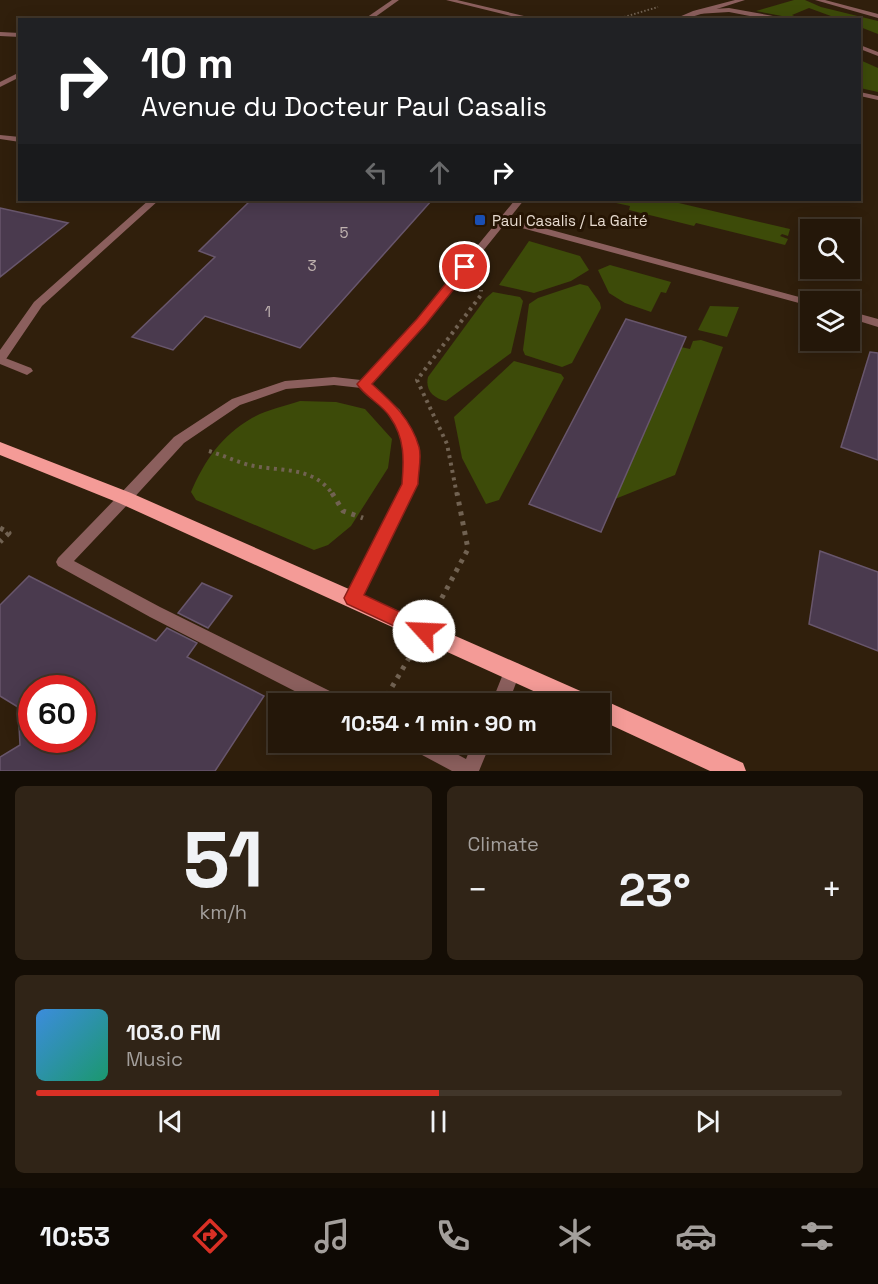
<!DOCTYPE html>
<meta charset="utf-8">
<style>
:root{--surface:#241709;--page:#302417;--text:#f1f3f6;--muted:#a39f9c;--line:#41362a;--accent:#d93025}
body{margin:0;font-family:"Space Grotesk",sans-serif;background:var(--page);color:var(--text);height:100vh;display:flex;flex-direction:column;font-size:22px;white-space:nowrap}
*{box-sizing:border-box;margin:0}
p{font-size:20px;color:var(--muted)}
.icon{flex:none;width:33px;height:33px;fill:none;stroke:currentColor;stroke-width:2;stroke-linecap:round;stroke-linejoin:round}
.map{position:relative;height:771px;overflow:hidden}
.sheet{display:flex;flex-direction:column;gap:15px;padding:15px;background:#140d05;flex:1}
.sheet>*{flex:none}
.banner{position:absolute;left:18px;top:18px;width:843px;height:183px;border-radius:0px;box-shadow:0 3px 15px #0003,0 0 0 2px var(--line);background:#202124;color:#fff;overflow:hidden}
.buttons{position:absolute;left:800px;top:219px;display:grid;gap:12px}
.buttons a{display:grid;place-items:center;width:60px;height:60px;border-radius:0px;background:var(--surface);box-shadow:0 3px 15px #0003,0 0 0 2px var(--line);font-size:30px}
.speed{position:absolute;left:18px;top:675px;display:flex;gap:12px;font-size:30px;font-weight:700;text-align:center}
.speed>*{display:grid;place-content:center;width:78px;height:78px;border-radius:50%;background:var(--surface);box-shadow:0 3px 15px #0003,0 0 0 2px var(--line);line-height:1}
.speed .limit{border:9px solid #d22;background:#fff;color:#111}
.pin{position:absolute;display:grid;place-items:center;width:51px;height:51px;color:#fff;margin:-26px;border:3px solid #fff;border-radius:50%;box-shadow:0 2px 6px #0007}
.me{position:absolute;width:66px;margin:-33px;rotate:295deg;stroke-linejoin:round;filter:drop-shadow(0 0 4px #0008)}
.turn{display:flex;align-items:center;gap:21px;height:126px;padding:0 24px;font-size:27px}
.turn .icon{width:78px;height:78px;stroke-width:2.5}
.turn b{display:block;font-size:42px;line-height:51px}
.lanes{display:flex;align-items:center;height:57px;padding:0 24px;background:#0003;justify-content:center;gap:30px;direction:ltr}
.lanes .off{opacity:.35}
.big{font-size:45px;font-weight:700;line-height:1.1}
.sheet .widget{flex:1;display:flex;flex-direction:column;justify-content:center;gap:9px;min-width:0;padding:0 21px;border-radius:9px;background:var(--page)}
.sheet .dial{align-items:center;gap:0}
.dial b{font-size:78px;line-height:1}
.song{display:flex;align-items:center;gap:18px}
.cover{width:72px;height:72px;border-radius:9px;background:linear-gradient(135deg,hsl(210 70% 55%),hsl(160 70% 35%))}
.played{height:6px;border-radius:3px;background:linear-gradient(90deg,var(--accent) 50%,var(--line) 50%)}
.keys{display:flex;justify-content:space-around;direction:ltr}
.heat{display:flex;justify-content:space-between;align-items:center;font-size:33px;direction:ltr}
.sheet .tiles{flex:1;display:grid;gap:15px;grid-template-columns:1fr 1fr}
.widget:last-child{grid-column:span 2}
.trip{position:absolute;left:268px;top:693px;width:342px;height:60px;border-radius:0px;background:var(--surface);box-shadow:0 3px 15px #0003,0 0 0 2px var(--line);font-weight:700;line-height:60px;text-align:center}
.tabs{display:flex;height:96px;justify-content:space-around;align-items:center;background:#0e0904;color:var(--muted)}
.tabs .icon{width:42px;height:42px}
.tabs .active{color:var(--accent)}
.tabs b{font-size:27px;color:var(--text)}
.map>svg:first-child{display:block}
</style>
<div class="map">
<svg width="878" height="771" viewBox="0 0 878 771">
<rect width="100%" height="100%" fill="#301f0c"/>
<g fill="#3d4b09">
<polygon points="794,0 805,0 821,7 878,21 878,34 860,27 860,20 839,19 809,8 792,15 803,20 756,11"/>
<polygon points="860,60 878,68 878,92 860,88"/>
<polygon points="602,200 666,200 790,229 788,236 782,234 780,236 788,239 785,245 696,223 694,226 629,210 630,206"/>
<polygon points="529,241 580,256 589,270 571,281 534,293 499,285"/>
<polygon points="610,265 671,282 666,293 661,292 651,312 625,303 609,293 598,270"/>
<polygon points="580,284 588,286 600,303 601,308 572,363 562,367 525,355 523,350 529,304 538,298"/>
<path d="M493 292 520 297 523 301 511 353 446 401C433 398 425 390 428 377L486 298Z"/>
<polygon points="710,306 739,307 727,337 698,330"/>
<polygon points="701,340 723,347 675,475 615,499 681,347 690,349 693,341"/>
<polygon points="514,361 561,374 564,378 499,500 486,504 462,458 454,417"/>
<path d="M300 401 336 402 365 409 392 439 388 468 351 526 328 545 314 550 196 500 191 492C205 460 221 436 252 418 266 410 285 406 300 401Z"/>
</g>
<g fill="#4a3a4e" stroke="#68566c" stroke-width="1.5" fill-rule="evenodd">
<polygon points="251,200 432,200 300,348 205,316 173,350 132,337 215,257 199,251"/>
<polygon points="0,208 68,223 0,277"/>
<polygon points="626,319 686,337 601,532 529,504"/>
<polygon points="870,352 878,353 878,460 841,447"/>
<polygon points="820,551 878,572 878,651 809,624"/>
<path d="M29 576 156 641 167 628 197 643 187 657 264 696 215 771H0V757L20 745 18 707 0 696V605ZM32 688H82V740H32Z"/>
<polygon points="202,583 232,596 208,628 178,613"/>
</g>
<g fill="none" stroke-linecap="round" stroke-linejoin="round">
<polyline stroke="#716252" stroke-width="2" stroke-dasharray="1.5 2" stroke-linecap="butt" points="614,20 658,7"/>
<g stroke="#716252" stroke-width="4" stroke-dasharray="3 4.5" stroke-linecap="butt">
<path d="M209 451C222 455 235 461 249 465 278 472 314 465 333 495"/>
<polyline points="457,495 447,444 417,380 481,295 481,290"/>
</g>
<g stroke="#716252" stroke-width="5" stroke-dasharray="4 6" stroke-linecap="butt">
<polyline points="332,493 343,511 363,518"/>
<polyline points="0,528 9,533 0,542"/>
<polyline points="437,607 468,549 457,493"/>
<polyline points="382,704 409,658"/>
</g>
<g fill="#8b5f5d" fill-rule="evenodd">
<polygon points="0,356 31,368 33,371 27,375 0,364"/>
<polygon points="125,493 130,494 132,498 130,502 74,561 160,607 344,698 346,704 320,704 150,617 58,566 56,562 58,558 120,494"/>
<polygon points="513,662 519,664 521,670 508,704 491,704 507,664"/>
<polygon points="406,742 434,742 466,759 473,742 491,742 479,771 452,771 409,748"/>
</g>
<g fill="#8b5f5d" fill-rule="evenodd">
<polygon points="392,0 399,0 371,20 363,20"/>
<polygon points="446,0 457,0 541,20 527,20"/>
<polygon points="815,0 825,0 878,14 878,18"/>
<polygon points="729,8 784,18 787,20 771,20 729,12 697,14 694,12 697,10"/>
<polygon points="0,32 20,33 20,37 0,36"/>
<polygon points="860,45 878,52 878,56 860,49"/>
<polygon points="20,72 20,77 0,87 0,82"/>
<polygon points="860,92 878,96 878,100 860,96"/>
<polygon points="0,135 20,137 20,142 0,139"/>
<polygon points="149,200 159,200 42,306 4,362 0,363 0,350 34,302"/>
<polygon points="503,217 814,301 814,302 810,302 810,306 500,222 500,218"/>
<polygon points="849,311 878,319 878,327 849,318"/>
</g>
<g fill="#8b5f5d" fill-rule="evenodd">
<polygon points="735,0 745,0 682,20 672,20 693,11"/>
<polygon points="515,200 524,200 425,323 371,384 400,410 418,448 417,484 358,603 353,605 348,603 345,598 403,484 406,448 391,416 361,388 334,385 286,389 240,405 184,443 130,502 125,503 120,502 118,498 120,494 174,437 232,399 285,381 334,377 361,380 417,319"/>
</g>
<polygon fill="#f49b97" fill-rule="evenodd" points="0,442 131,493 594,697 596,700 600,699 608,702 743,763 746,771 710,771 600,720 600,704 562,704 119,503 0,455"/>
</g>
<path fill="#d93025" stroke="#8d1f18" stroke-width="1.5" d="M465 264 471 267 469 270 426 324 372 384C392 402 411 419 419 447 422 457 418 473 418 484L364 595 430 626 433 631 430 637 424 640 347 604 344 598 402 484C404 460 405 438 390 417 382 404 365 397 357 384L417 319 461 265Z"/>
<rect fill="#1a4fb4" stroke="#261504" stroke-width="2" x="474" y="214" width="12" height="12" rx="3"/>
<g text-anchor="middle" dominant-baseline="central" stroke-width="6" stroke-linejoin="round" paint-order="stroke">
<g font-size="15" fill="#e7dbd0" stroke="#261504" text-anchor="start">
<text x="492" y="220">Paul Casalis / La Gaité</text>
</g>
<g font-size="15" fill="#c0b3b0">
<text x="344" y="232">5</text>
<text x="312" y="265">3</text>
<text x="268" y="311">1</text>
</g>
</g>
</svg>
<div class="buttons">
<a><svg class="icon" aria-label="search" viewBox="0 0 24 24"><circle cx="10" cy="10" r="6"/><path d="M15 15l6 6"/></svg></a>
<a><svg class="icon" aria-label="layers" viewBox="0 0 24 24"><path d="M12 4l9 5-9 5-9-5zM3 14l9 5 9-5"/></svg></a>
</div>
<div class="speed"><div class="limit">60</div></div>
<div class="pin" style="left:465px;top:267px;background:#d93025"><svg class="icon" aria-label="arrive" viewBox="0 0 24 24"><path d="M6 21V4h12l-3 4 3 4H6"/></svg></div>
<svg class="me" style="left:424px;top:631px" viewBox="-20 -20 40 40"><circle r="19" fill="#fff"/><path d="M0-13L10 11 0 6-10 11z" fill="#d93025"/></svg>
<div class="trip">10:54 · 1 min · 90 m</div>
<div class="banner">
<div class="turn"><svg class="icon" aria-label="right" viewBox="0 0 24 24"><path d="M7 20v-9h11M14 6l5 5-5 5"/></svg><div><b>10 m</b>Avenue du Docteur Paul Casalis</div></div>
<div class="lanes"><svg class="icon off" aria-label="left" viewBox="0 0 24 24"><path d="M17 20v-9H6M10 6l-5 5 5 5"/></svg><svg class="icon off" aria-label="ahead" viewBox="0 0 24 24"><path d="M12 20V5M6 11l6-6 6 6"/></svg><svg class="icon" aria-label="right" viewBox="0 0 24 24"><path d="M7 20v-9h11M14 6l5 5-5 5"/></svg></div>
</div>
</div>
<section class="sheet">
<div class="tiles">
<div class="widget dial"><b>51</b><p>km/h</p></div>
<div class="widget"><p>Climate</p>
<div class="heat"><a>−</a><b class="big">23°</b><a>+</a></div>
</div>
<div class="widget">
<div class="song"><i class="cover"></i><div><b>103.0 FM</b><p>Music</p></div></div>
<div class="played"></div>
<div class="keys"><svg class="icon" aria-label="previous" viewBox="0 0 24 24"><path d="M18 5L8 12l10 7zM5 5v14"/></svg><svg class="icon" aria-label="pause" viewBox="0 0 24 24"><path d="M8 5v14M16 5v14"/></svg><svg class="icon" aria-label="next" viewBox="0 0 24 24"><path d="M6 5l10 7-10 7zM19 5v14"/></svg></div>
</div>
</div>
</section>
<nav class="tabs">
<b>10:53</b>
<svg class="icon active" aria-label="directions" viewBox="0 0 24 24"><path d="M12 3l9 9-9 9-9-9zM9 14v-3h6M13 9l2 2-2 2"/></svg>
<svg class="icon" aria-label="music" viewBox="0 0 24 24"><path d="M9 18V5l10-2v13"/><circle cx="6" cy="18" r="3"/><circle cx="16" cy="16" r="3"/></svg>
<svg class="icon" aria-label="phone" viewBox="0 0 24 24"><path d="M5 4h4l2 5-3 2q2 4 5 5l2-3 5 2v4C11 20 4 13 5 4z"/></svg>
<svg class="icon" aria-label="climate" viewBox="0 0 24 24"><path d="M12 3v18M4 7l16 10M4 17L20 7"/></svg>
<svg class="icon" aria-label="car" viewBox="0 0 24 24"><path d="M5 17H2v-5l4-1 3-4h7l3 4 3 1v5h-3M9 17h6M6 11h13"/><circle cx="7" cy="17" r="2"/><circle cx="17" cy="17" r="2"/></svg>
<svg class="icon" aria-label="filters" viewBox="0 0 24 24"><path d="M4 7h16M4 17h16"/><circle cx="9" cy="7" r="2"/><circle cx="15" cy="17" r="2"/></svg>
</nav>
